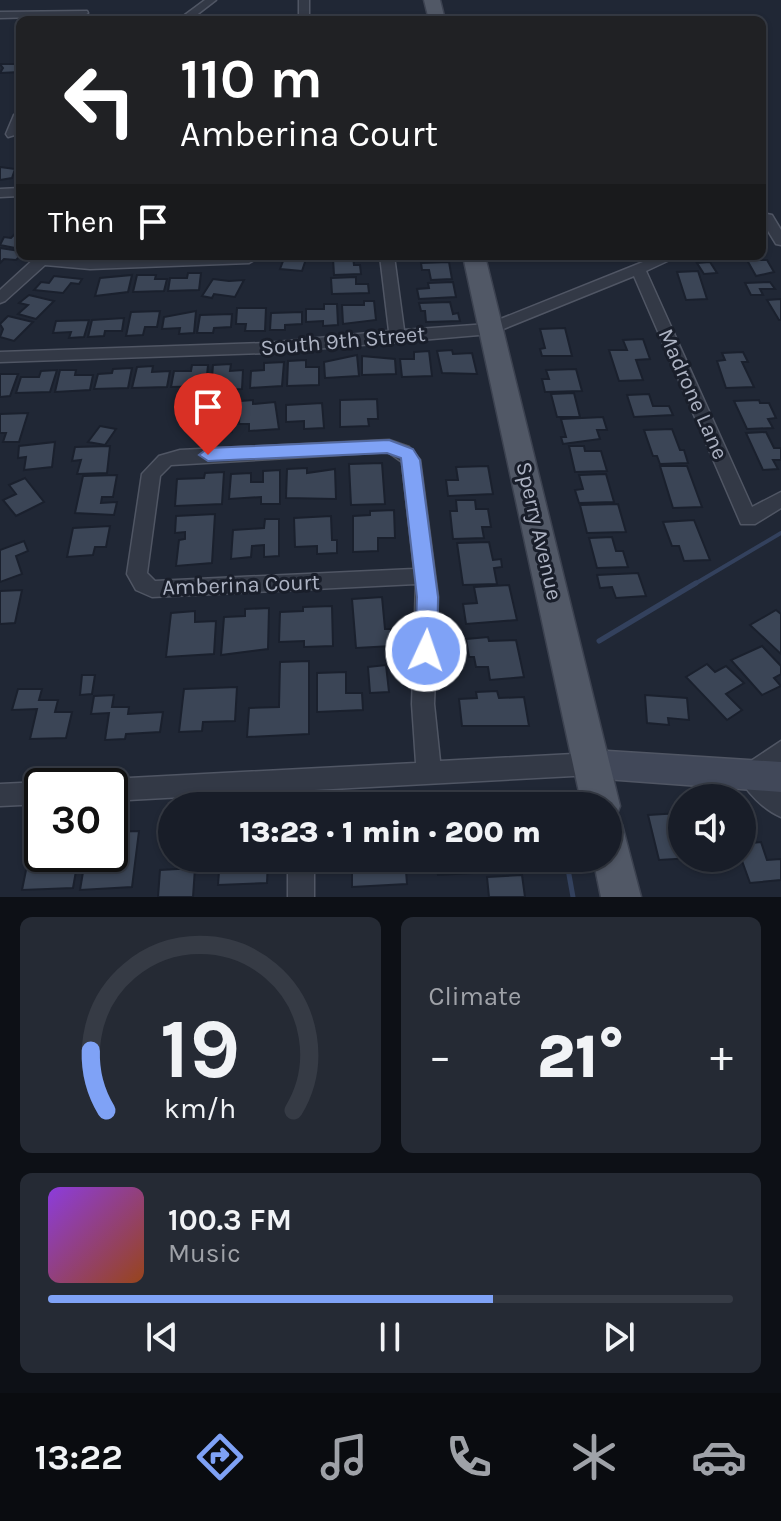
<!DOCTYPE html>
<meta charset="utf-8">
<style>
:root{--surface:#181d28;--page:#252a34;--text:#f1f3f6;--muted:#9fa2a8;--line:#363b45;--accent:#7fa2f6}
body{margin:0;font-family:Karla,sans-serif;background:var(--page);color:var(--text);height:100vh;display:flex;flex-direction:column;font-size:30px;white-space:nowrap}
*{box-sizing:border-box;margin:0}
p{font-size:26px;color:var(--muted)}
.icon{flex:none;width:44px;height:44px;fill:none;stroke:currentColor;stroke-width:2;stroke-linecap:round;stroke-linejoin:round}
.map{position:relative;height:897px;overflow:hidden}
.drawer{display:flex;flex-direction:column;gap:20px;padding:20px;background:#0d1016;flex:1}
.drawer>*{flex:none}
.banner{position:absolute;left:16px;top:16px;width:750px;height:244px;border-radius:12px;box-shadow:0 2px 6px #0004,0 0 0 2px var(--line);background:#202124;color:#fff;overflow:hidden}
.buttons{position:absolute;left:668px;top:784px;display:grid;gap:16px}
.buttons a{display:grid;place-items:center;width:88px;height:88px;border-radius:50%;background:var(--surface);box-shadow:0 2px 6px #0004,0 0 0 2px var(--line);font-size:40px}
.speed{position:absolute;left:24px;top:768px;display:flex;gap:16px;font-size:40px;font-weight:700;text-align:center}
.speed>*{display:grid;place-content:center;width:104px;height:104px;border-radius:50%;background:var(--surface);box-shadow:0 2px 6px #0004,0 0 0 2px var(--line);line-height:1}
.speed .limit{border:4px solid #111;border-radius:12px;background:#fff;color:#111}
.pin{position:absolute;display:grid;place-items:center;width:68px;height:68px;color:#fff;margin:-82px -34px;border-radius:50% 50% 50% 0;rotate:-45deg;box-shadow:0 0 8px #0007}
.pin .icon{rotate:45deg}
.me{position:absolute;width:88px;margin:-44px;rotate:3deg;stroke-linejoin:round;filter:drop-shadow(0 0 6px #0008)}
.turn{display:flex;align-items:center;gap:28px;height:168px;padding:0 32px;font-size:36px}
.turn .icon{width:104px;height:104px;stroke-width:2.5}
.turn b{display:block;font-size:56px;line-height:68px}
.then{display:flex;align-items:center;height:76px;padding:0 32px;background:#0003;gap:16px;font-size:30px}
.big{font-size:60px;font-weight:800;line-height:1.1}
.drawer .card{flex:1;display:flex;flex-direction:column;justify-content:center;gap:12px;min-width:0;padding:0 28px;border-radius:12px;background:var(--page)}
.drawer .dial{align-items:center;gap:0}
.dial svg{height:208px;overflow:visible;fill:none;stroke:var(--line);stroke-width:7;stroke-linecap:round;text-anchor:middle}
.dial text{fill:var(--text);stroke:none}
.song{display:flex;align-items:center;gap:24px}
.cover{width:96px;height:96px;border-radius:12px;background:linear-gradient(135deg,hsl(270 70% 55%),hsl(20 70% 35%))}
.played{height:8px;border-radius:4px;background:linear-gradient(90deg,var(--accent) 65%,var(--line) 65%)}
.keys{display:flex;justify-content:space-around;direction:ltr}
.heat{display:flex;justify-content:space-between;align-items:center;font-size:44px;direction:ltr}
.drawer .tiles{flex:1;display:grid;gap:20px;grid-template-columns:1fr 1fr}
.card:last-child{grid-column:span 2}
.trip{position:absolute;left:158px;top:792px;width:464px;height:80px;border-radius:40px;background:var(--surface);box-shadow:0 2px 6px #0004,0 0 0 2px var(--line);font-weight:800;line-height:80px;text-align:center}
.dock{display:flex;height:128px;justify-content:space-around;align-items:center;background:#0a0c10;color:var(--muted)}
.dock .icon{width:56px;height:56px}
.dock .active{color:var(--accent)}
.dock b{font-size:36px;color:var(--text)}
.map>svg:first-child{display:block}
</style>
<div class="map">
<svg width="781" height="897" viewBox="0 0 781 897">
<rect width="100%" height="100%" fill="#202735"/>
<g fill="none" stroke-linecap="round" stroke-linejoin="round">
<polyline stroke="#33415d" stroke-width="4" points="693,585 781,533"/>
<g stroke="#33415d" stroke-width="5">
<polyline points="599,641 696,583"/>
<polyline points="554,797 556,806"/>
<polyline points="566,858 573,897"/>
</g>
</g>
<g fill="#3b4556" stroke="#1a202d" stroke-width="2">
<polygon points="0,64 18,64 16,68 20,68 20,72 0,73 3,68"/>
<polygon points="0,167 15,169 12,178 0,180"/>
<polygon points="18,231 20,249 0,245 4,237 11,238"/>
<polygon points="0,248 20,251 20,256 16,260 4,259 0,263"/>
<polygon points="285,256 307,256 302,271 280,269"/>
<polygon points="353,257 354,265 360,265 361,274 334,275 333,258"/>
<polygon points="747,260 767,260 774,272 756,276"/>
<polygon points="449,262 452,279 431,280 429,270 422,270 421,263"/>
<polygon points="710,262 717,273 704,274 697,263"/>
<polygon points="698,271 707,299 686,300 677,272"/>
<polygon points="188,273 201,273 199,290 168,291 170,278 187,278"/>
<polygon points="132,275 128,292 95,296 100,278"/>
<polygon points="137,275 156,275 155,279 167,279 164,291 133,292"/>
<polygon points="54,276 82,279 79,284 71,283 63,293 34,290 41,282 49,283"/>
<polygon points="356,277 356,284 368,284 369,293 332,294 331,278"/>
<polygon points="213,279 229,281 244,280 235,297 214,294 212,298 202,296"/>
<polygon points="453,282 456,297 419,299 417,289 429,288 428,283"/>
<polygon points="770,282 775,289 760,289 763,295 751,295 745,283"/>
<polygon points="29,295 54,301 36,319 18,314 28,305 19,303"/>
<polygon points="781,299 781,320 779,320 767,300"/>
<polygon points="364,301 374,301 376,320 343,324 342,305 364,305"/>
<polygon points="450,302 453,314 458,313 460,321 426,322 425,311 421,311 419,303"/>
<polygon points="324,304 337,304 338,325 323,326 323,321 306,322 306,309 324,309"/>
<polygon points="237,308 266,308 265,331 245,331 246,324 236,324"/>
<polygon points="160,311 157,327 145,327 143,335 126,336 131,312"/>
<polygon points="196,311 194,333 179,334 180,328 162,329 164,317"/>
<polygon points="302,312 302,324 285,325 285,330 270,330 271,313"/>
<polygon points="232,314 231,327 214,328 213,333 197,333 200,315"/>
<polygon points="8,316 33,322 14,341 0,337 3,329 0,324"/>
<polygon points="124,318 122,331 105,331 104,336 88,337 92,320"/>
<polygon points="89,320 84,337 69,338 71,332 53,333 56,321"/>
<polygon points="565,328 572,356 542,356 540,349 545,348 540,329"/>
<polygon points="643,339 650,359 636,360 643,380 619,381 609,350 627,350 623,340"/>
<polygon points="452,350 453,354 472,353 477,374 442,373 437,351"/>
<polygon points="429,351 432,376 402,377 400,359 414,359 414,352"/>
<polygon points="743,352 748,362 742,362 754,387 726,388 717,361 725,360 722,353"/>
<polygon points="357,355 359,376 325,378 324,362"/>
<polygon points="362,356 395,359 396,374 362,375"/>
<polygon points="306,360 306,367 319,367 319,385 287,386 288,361"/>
<polygon points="284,362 282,386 250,388 251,371 264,370 264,363"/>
<polygon points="231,364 230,371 243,370 242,389 211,390 213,365"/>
<polygon points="192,365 208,365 206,386 171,387 174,371 191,371"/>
<polygon points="153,366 152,372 170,371 167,387 132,388 137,367"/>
<polygon points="132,368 128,388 94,389 98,374 112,373 113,369"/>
<polygon points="576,369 582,391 545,392 542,379 549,379 546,370"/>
<polygon points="57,370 50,392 16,393 21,377 39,377 41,371"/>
<polygon points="60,370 76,370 75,375 93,375 90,390 55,392"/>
<polygon points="0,374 18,374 10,396 0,397"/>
<polygon points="574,393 580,417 557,417 551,394"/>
<polygon points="649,394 653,406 669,406 673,415 634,417 627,395"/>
<polygon points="377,399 378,419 368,419 369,426 340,427 340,400"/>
<polygon points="253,400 253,404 275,402 279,429 249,431 249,424 239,424 240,401"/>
<polygon points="759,400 760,403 769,403 776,418 768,419 773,428 747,429 734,401"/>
<polygon points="229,402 228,420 232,420 232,432 215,433 215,426 194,427 195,414 201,413 202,404"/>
<polygon points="322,403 324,428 304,429 304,421 286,422 286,405"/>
<polygon points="28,413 19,442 3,442 6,433 0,433 0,414"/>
<polygon points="603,417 607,430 597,430 600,439 563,444 561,437 566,437 561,419"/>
<polygon points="100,426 116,429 105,445 88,442"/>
<polygon points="672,429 680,450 684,450 688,463 660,464 657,456 653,456 644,430"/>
<polygon points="766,432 774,448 781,448 781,460 773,460 778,469 763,470 746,433"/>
<polygon points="55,442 52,467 24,470 26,457 18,458 19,446"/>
<polygon points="110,446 107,473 77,474 81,460 72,461 75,447"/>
<polygon points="569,446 584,446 585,451 601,451 607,471 575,472"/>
<polygon points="382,463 385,504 351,505 349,464"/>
<polygon points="488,466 493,494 448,496 446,480 458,480 456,467"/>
<polygon points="660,466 687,466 702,507 673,508"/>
<polygon points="307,468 307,473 335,469 336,499 286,498 287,469"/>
<polygon points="280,470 280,504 261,504 261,497 229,499 231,474 251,473 251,482 263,482 263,471"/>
<polygon points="224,472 222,504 175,506 177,479 204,478 205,473"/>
<polygon points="606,474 614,502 579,503 575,490 583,489 579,475"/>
<polygon points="117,475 113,497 102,497 101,503 117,502 114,515 75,513 83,476"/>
<polygon points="25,478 44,502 16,516 3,500 16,494 9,485"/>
<polygon points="456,500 475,500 476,509 488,509 491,527 482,527 484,538 453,539 450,511 457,511"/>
<polygon points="618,504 626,532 587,533 580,505"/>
<polygon points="394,510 395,538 378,538 378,551 353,552 353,516 370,515 370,511"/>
<polygon points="215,514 212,563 176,566 179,540 185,539 185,532 175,533 176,516"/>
<polygon points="331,516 332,540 337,540 337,553 317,554 317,546 295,547 294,518"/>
<polygon points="265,519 279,519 279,556 264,557 264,545 252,546 251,557 231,559 233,530 264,528"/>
<polygon points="694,520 710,560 684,561 679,546 672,546 663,522"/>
<polygon points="110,526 106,547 95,547 93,555 67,557 73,528"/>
<polygon points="612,537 616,551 623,551 628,567 597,568 589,538"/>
<polygon points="24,541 28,551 16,556 22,574 0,582 0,550"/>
<polygon points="489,542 493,560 501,559 502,567 494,568 497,584 463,585 457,543"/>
<polygon points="638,573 646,596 616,598 612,587 600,588 597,575"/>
<polygon points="509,585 517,620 466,624 463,604 477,603 474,587"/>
<polygon points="22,590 15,623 0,624 0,591"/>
<polygon points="382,597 385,629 391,629 392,646 356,648 352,599"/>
<polygon points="332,606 333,646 304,647 304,641 279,642 280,612 303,611 303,607"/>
<polygon points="269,608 268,649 221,655 224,617 245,616 245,609"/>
<polygon points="776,610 781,614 781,654 750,625"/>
<polygon points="195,611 195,622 216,621 214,654 166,657 171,613"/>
<polygon points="488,637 489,641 516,640 524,677 490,680 488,667 476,667 474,657 469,657 466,639"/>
<polygon points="762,646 781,666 781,674 774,678 781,686 762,695 731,660"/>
<polygon points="309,661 309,734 247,737 249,708 279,707 280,662"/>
<polygon points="707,664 715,672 726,666 744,683 726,694 742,710 727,720 686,677"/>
<polygon points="386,665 389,692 370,693 368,667"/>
<polygon points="346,672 346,693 362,693 363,710 317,712 317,673"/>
<polygon points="82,675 95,675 92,694 80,695"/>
<polygon points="237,687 235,721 203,722 202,731 179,732 184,689"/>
<polygon points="18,689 42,689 39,700 58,700 55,712 72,712 66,738 30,739 37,709 12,710"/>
<polygon points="497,691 499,698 524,697 529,726 462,726 459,699 477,698 476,692"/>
<polygon points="114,695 112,707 129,707 128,714 163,712 160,732 126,734 125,739 105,740 109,713 91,714 94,696"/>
<polygon points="645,695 687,698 689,720 668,718 669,725 647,723"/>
<polygon points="680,813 682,858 692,858 659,860 648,815"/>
<polygon points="139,831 132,887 80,890 86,854 110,854 112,832"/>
<polygon points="761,842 767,860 781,859 781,880 750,883 741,858 742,844"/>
<polygon points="79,854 73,888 22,890 29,855"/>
<polygon points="220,858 268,858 267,883 218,885"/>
<polygon points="352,858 405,858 407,884 352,887"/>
<polygon points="414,858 470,858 472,873 438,875 437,867 415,868"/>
<polygon points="195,868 193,897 158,897 160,870"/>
<polygon points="522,875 525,897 489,897 487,877"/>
</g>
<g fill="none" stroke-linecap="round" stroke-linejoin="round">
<defs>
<g id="street">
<polygon points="205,0 216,0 190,20 178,20"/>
<rect x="299" y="0" width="10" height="20"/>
<polygon points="87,11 88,13 83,16 0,18 0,12"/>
<polygon points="20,111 18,134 8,137 6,134 14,115"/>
<polygon points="20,188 20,196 0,197 0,189"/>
<polygon points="767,214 772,215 781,230 781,245 776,244 762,221 762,215"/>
<polygon points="53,256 90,261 254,256 256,259 249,263 90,269 45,265 5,301 0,303 0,290 36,257"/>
<polygon points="380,256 394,256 404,330 488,324 658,256 678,256 646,271 752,507 781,492 781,508 755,524 741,524 634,276 491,334 267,353 0,362 0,352 267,343 389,331"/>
<path d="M389 440 409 447 420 460 438 597 434 704 440 761 592 753 600 756 604 764 600 772 592 775 314 790V806H290V791L110 801V786H100L110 779 416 763 412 704 416 584 152 597 136 590 127 574 142 474 159 456 180 450ZM388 452 402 462 414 569 155 581 147 573 160 476 171 465Z"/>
<path d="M781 741V766L767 776 781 789V817C765 811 745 791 738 775L742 767Z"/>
<polygon points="42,782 51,786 42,786 42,804 0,806 0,784"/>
<rect x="288" y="858" width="26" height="39"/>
</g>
<polygon id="secondary" points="592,750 781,762 781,792 592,778 581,774 576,764 581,754"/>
<g id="primary">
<polygon points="424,0 440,0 445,20 429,20"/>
<polygon points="463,256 485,256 620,806 615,819 610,820 622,825 641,897 601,897 593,858 608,858 608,806 582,806"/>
</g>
</defs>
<use href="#street" stroke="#505664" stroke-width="3"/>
<use href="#secondary" stroke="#505664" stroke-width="3"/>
<use href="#primary" stroke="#3c4250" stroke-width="3"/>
<use href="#street" fill="#333946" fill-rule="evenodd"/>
<use href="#secondary" fill="#414859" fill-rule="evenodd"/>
<use href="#primary" fill="#515866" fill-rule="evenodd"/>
</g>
<polygon fill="#7fa2f6" stroke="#5369a0" stroke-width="2" points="389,440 413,449 420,460 438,597 437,651 434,658 426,660 419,658 415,651 417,597 401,458 387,453 208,461 199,455 208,448"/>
<g text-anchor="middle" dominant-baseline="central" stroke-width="6" stroke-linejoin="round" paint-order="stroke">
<g font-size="22" fill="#adb3c3" stroke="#191e2a">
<text transform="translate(343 341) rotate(-5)">South 9th Street</text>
<text transform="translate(693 394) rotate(66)">Madrone Lane</text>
<text transform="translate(539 531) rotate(77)">Sperry Avenue</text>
<text transform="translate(241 585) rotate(-2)">Amberina Court</text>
</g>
</g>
</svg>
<div class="buttons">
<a><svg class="icon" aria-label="sound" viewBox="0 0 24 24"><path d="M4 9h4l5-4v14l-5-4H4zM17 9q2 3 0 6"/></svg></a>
</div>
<div class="speed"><div class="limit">30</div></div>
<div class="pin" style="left:208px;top:455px;background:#d93025"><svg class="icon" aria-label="arrive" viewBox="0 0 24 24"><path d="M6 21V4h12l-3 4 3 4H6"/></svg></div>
<svg class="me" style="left:426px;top:651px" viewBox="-20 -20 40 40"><circle r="17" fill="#7fa2f6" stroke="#fff" stroke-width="3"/><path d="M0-11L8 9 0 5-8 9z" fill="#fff"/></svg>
<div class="trip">13:23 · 1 min · 200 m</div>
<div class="banner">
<div class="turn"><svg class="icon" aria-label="left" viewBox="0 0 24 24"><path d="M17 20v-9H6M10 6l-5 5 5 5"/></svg><div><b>110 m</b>Amberina Court</div></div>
<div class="then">Then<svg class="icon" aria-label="arrive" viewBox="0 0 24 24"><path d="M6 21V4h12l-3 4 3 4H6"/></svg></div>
</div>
</div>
<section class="drawer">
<div class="tiles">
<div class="card dial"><svg viewBox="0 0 100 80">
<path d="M14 69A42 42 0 1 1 86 69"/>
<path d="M14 69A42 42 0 0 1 8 46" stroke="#7fa2f6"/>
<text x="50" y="56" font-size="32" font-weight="700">19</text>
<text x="50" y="72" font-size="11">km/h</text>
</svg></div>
<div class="card"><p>Climate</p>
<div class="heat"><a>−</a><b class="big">21°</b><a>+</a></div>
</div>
<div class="card">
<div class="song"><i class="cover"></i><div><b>100.3 FM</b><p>Music</p></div></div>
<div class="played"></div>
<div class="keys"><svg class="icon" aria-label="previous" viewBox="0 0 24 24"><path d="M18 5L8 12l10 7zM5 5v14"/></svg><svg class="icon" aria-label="pause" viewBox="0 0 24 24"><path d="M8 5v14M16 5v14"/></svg><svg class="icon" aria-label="next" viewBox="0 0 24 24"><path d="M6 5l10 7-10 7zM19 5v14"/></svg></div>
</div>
</div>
</section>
<nav class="dock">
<b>13:22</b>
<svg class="icon active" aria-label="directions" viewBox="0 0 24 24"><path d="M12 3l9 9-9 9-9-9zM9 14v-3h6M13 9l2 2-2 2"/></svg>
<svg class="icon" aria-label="music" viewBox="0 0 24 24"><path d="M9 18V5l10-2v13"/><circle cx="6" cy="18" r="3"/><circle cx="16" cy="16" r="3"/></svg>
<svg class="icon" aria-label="phone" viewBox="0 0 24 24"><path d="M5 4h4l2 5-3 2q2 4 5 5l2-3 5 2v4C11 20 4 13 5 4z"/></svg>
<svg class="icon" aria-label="climate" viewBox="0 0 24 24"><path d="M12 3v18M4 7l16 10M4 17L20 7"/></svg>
<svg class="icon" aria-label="car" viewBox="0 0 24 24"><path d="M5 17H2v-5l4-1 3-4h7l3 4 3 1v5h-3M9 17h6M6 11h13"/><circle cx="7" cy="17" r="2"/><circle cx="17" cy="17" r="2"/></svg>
</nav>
